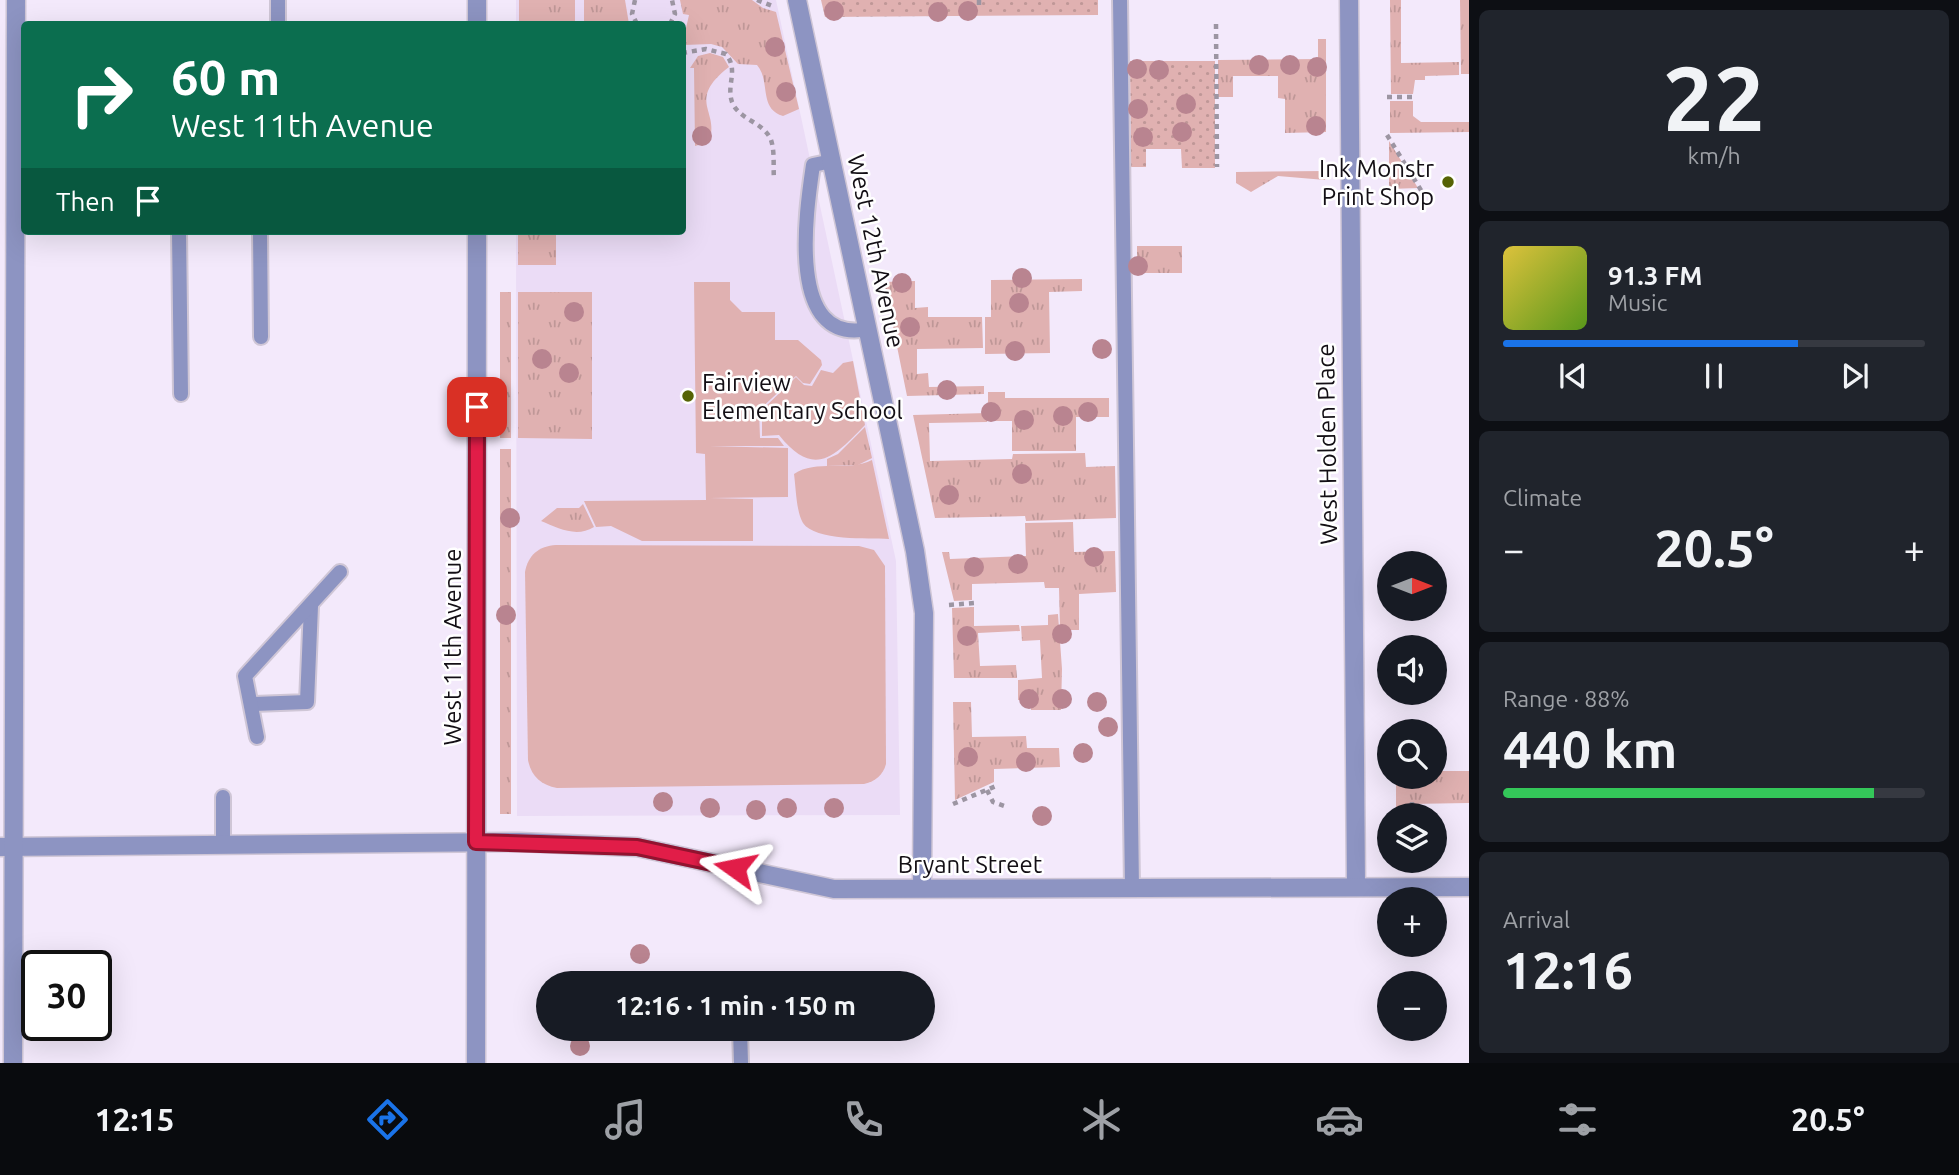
<!DOCTYPE html>
<meta charset="utf-8">
<style>
:root{--surface:#171b24;--page:#20242c;--text:#f1f3f6;--muted:#9ea1a6;--line:#363941;--accent:#1a73e8}
body{margin:0;font-family:Ubuntu,sans-serif;background:var(--page);color:var(--text);height:100vh;display:flex;flex-direction:column;font-size:26px;white-space:nowrap}
*{box-sizing:border-box;margin:0}
p{font-size:23px;color:var(--muted)}
.icon{flex:none;width:38px;height:38px;fill:none;stroke:currentColor;stroke-width:2;stroke-linecap:round;stroke-linejoin:round}
.map{position:relative;flex:1;overflow:hidden}
.drawer{display:flex;flex-direction:column;gap:10px;padding:10px;background:#0d0f14;width:490px}
.drawer>*{flex:none}
.guide{position:absolute;left:21px;top:21px;width:665px;height:214px;border-radius:7px;box-shadow:0 7px 28px #0002;background:#0b6e4f;color:#fff;overflow:hidden}
.needle{width:46px;rotate:90deg}
.controls{position:absolute;left:1377px;top:551px;display:grid;gap:14px}
.controls a{display:grid;place-items:center;width:70px;height:70px;border-radius:50%;background:var(--surface);box-shadow:0 7px 28px #0002;font-size:35px}
.speed{position:absolute;left:21px;top:950px;display:flex;gap:14px;font-size:35px;font-weight:700;text-align:center}
.speed>*{display:grid;place-content:center;width:91px;height:91px;border-radius:50%;background:var(--surface);box-shadow:0 7px 28px #0002;line-height:1}
.speed .limit{border:4px solid #111;border-radius:10px;background:#fff;color:#111}
.pin{position:absolute;display:grid;place-items:center;width:60px;height:60px;color:#fff;margin:-30px;border-radius:14px;box-shadow:0 4px 10px #0006}
.me{position:absolute;width:77px;margin:-38px;rotate:282deg;stroke-linejoin:round;filter:drop-shadow(0 0 5px #0008)}
.turn{display:flex;align-items:center;gap:24px;height:147px;padding:0 35px;font-size:32px}
.turn .icon{width:91px;height:91px;stroke-width:2.5}
.turn b{display:block;font-size:49px;line-height:60px}
.then{display:flex;align-items:center;height:66px;padding:0 35px;background:#0003;gap:14px;font-size:26px}
.big{font-size:52px;font-weight:700;line-height:1.1}
.drawer .widget{flex:1;display:flex;flex-direction:column;justify-content:center;gap:10px;min-width:0;padding:0 24px;border-radius:10px;background:var(--page)}
.drawer .dial{align-items:center;gap:0}
.dial b{font-size:91px;line-height:1}
.song{display:flex;align-items:center;gap:21px}
.cover{width:84px;height:84px;border-radius:10px;background:linear-gradient(135deg,hsl(50 70% 55%),hsl(90 70% 35%))}
.played{height:7px;border-radius:4px;background:linear-gradient(90deg,var(--accent) 70%,var(--line) 70%)}
.keys{display:flex;justify-content:space-around;direction:ltr}
.heat{display:flex;justify-content:space-between;align-items:center;font-size:38px;direction:ltr}
.charge{height:10px;border-radius:5px;background:linear-gradient(90deg,#34c759 88%,var(--line) 0)}
.trip{position:absolute;left:536px;top:971px;width:399px;height:70px;border-radius:35px;background:var(--surface);box-shadow:0 7px 28px #0002;font-weight:700;line-height:70px;text-align:center}
.dock{display:flex;height:112px;justify-content:space-around;align-items:center;background:#090b0e;color:var(--muted)}
.dock .icon{width:49px;height:49px}
.dock .on{color:var(--accent)}
.dock b{font-size:32px;color:var(--text)}
main{display:flex;flex:1;min-height:0}
.map>svg:first-child{display:block}
</style>
<main>
<div class="map">
<svg width="1469" height="1063" viewBox="0 0 1469 1063">
<defs>
<pattern id="grass-tufts" width="24" height="20" patternUnits="userSpaceOnUse" patternTransform="scale(1.75)"><rect width="24" height="20" fill="#e0b1b1"/><path d="M3 7l-1-3M5 7V3M7 7l1-3M15 17l-1-3M17 17v-4M19 17l1-3" fill="none" stroke="#bf9797"/></pattern>
<pattern id="garden-dots" width="8" height="8" patternUnits="userSpaceOnUse" patternTransform="scale(1.75)"><rect width="8" height="8" fill="#e0b1b1"/><path d="M2 2h.1M6 6h.1" fill="none" stroke="#bf9797" stroke-width="1.8" stroke-linecap="round"/></pattern>
</defs>
<rect width="100%" height="100%" fill="#f3e9fb"/>
<polygon fill="#ebdcf6" points="516,0 776,0 896,561 900,815 517,816 516,231 682,231 682,24 516,24"/>
<g fill="url(#grass-tufts)">
<rect x="519" y="0" width="56" height="24"/>
<polygon points="584,0 625,0 629,24 584,24"/>
<path d="M680 0H752L763 8 776 12 799 109 783 116C758 108 771 81 757 65L738 64 722 47 711 44 684 45 683 28H686L689 15 683 14Z"/>
<polygon points="1390,0 1401,0 1401,63 1459,62 1459,75 1425,76 1425,80 1415,80 1413,94 1391,94"/>
<polygon points="1460,0 1469,0 1469,74 1461,74"/>
<polygon points="1318,39 1326,39 1326,132 1285,133 1285,99 1278,98 1278,76 1233,76 1233,97 1218,97 1218,60 1318,59"/>
<path d="M710 53 723 57 729 67C685 101 721 111 709 142L695 146 694 68H690L698 56Z"/>
<polygon points="1390,101 1413,101 1413,116 1421,122 1469,122 1469,132 1390,133"/>
<polygon points="1389,141 1418,188 1389,189"/>
<polygon points="1325,171 1325,180 1278,176 1251,192 1236,183 1236,172"/>
<rect x="518" y="231" width="38" height="34"/>
<rect x="1137" y="246" width="45" height="27"/>
<polygon points="1082,279 1082,291 1049,292 1050,353 985,354 985,317 991,317 991,280"/>
<polygon points="915,281 915,308 928,307 928,317 982,317 983,348 917,349 917,374 928,373 929,387 984,386 984,394 907,396 884,282"/>
<rect x="500" y="292" width="11" height="146"/>
<polygon points="518,292 592,292 592,439 518,438"/>
<polygon points="988,392 1005,392 1005,398 1109,398 1109,417 1076,417 1076,451 1012,451 1012,421 988,421"/>
<polygon points="987,413 987,422 929,423 930,461 1012,459 1013,454 1085,453 1086,467 1115,466 1116,518 1026,521 1025,516 935,518 913,415"/>
<polygon points="865,427 872,458 858,465 827,466 827,459 838,454"/>
<rect x="500" y="449" width="11" height="365"/>
<path d="M583 504 594 527C576 538 558 528 541 521L557 508H579Z"/>
<polygon points="1073,522 1074,552 1115,551 1116,592 1079,594 1079,630 1060,630 1059,588 1045,588 1044,582 972,584 972,600 954,601 942,552 949,552 950,559 1026,556 1025,523"/>
<polygon points="974,607 974,626 1019,625 1020,631 978,633 980,666 1016,665 1017,678 954,678 952,608"/>
<polygon points="1058,614 1062,669 1061,710 1031,710 1031,700 1018,700 1018,680 1042,678 1040,640 1022,641 1021,626 1048,625 1048,615"/>
<polygon points="953,702 971,702 972,737 1026,736 1027,748 1059,748 1060,767 994,769 994,782 955,800"/>
<polygon points="1435,771 1469,771 1469,803 1409,804 1408,815 1396,815 1396,777 1435,777"/>
</g>
<g fill="#e0b1b1">
<polygon points="694,282 730,282 730,300 742,312 775,312 775,340 798,340 821,360 822,365 810,384 803,383 796,376 759,410 760,438 778,438 784,446 710,446 788,448 788,497 710,498 753,499 753,541 642,541 611,526 596,527 584,501 706,500 705,454 696,453"/>
<path d="M853 361 865 425C834 457 814 479 779 435L762 436V410L796 377 804 385 812 386 821 370 833 373 843 363Z"/>
<path d="M872 460 889 539C869 538 815 541 803 523 796 511 796 488 794 474 816 459 848 472 872 460Z"/>
<path d="M556 545 859 546 874 550 885 566 886 764C883 775 876 781 864 784L557 788C541 785 531 776 528 760L525 572C528 555 539 546 556 545Z"/>
</g>
<g fill="url(#garden-dots)">
<polygon points="821,0 1098,0 1098,15 825,17"/>
<polygon points="1130,61 1215,61 1215,168 1182,168 1181,149 1146,149 1146,167 1131,167"/>
</g>
<g fill="none" stroke-linecap="round" stroke-linejoin="round">
<defs>
<g id="lane">
<polyline points="278,0 278,24"/>
<polyline points="1120,0 1132,888"/>
<path d="M832 161 813 165C806 212 786 346 868 329"/>
<polyline points="179,231 181,394"/>
<polyline points="260,231 261,337"/>
<polyline points="251,704 307,702 311,606"/>
<polyline points="257,737 245,676 340,572"/>
<polyline points="223,797 223,844"/>
<polyline points="739,983 739,984"/>
<polyline points="740,1029 741,1063"/>
</g>
<g id="street">
<polyline points="797,0 915,551 924,613 922,888"/>
<polyline points="1349,0 1356,887"/>
<polyline points="477,24 477,0"/>
<polyline points="0,847 519,842 637,847 834,889 1469,887"/>
<polyline points="13,1063 16,0"/>
<polyline points="476,1063 477,231"/>
</g>
</defs>
<use href="#lane" stroke="#cfc6d6" stroke-width="18"/>
<use href="#street" stroke="#cfc6d6" stroke-width="21"/>
<g stroke="#9c95a2" stroke-width="4.5" stroke-dasharray="5 5" stroke-linecap="butt">
<polyline points="635,0 632,14 637,24"/>
<polyline points="757,0 775,7"/>
<polyline points="979,0 979,9"/>
<polyline points="670,24 675,14 672,0"/>
<polyline points="1216,24 1217,167"/>
<path d="M682 53 706 49 726 54C739 71 726 84 732 102 739 120 764 122 771 140 775 152 773 167 774 179"/>
<polyline points="1387,97 1416,97"/>
<polyline points="1387,135 1424,195"/>
<polyline points="949,605 975,603"/>
<polyline points="987,790 993,802 1007,807"/>
<polyline points="1412,802 1412,816"/>
<polyline points="953,804 996,786"/>
</g>
<use href="#lane" stroke="#8d94c2" stroke-width="14"/>
<use href="#street" stroke="#8d94c2" stroke-width="18"/>
</g>
<g fill="#b98490">
<circle cx="834" cy="11" r="10"/>
<circle cx="968" cy="11" r="10"/>
<circle cx="938" cy="12" r="10"/>
<circle cx="775" cy="47" r="10"/>
<circle cx="1259" cy="65" r="10"/>
<circle cx="1290" cy="65" r="10"/>
<circle cx="1317" cy="67" r="10"/>
<circle cx="1137" cy="69" r="10"/>
<circle cx="1159" cy="70" r="10"/>
<circle cx="786" cy="92" r="10"/>
<circle cx="1186" cy="104" r="10"/>
<circle cx="1138" cy="109" r="10"/>
<circle cx="1316" cy="126" r="10"/>
<circle cx="1182" cy="132" r="10"/>
<circle cx="702" cy="136" r="10"/>
<circle cx="1143" cy="137" r="10"/>
<circle cx="1138" cy="266" r="10"/>
<circle cx="1022" cy="278" r="10"/>
<circle cx="902" cy="283" r="10"/>
<circle cx="1019" cy="303" r="10"/>
<circle cx="574" cy="312" r="10"/>
<circle cx="910" cy="327" r="10"/>
<circle cx="1102" cy="349" r="10"/>
<circle cx="1015" cy="351" r="10"/>
<circle cx="542" cy="359" r="10"/>
<circle cx="569" cy="373" r="10"/>
<circle cx="947" cy="390" r="10"/>
<circle cx="991" cy="412" r="10"/>
<circle cx="1088" cy="412" r="10"/>
<circle cx="1063" cy="416" r="10"/>
<circle cx="1024" cy="420" r="10"/>
<circle cx="1022" cy="474" r="10"/>
<circle cx="949" cy="495" r="10"/>
<circle cx="510" cy="518" r="10"/>
<circle cx="1094" cy="557" r="10"/>
<circle cx="1018" cy="564" r="10"/>
<circle cx="974" cy="567" r="10"/>
<circle cx="506" cy="615" r="10"/>
<circle cx="1062" cy="634" r="10"/>
<circle cx="967" cy="636" r="10"/>
<circle cx="1029" cy="699" r="10"/>
<circle cx="1062" cy="699" r="10"/>
<circle cx="1097" cy="702" r="10"/>
<circle cx="1108" cy="727" r="10"/>
<circle cx="1083" cy="753" r="10"/>
<circle cx="968" cy="757" r="10"/>
<circle cx="1026" cy="762" r="10"/>
<circle cx="663" cy="802" r="10"/>
<circle cx="710" cy="808" r="10"/>
<circle cx="787" cy="808" r="10"/>
<circle cx="834" cy="808" r="10"/>
<circle cx="756" cy="810" r="10"/>
<circle cx="1042" cy="816" r="10"/>
<circle cx="640" cy="954" r="10"/>
<circle cx="580" cy="1046" r="10"/>
</g>
<g fill="none" stroke-linecap="round" stroke-linejoin="round">
<defs>
<polyline id="route" points="477,407 476,842 637,847 735,868"/>
</defs>
<use href="#route" stroke="#92132f" stroke-width="18"/>
<use href="#route" stroke="#e11d48" stroke-width="12"/>
</g>
<g fill="#566305" stroke="#fff" stroke-width="2.5">
<circle cx="1448" cy="182" r="7"/>
<circle cx="688" cy="396" r="7"/>
</g>
<g text-anchor="middle" dominant-baseline="central" stroke-width="5" stroke-linejoin="round" paint-order="stroke">
<g font-size="24" fill="#130f15" stroke="#fff" text-anchor="end">
<text x="1434" y="168">Ink Monstr<tspan x="1434" dy="28">Print Shop</tspan></text>
<text x="702" y="382" text-anchor="start">Fairview<tspan x="702" dy="28">Elementary School</tspan></text>
</g>
<g font-size="24" fill="#130f15" stroke="#fff">
<text transform="translate(876 251) rotate(78)">West 12th Avenue</text>
<text transform="translate(1327 444) rotate(-91)">West Holden Place</text>
<text transform="translate(452 647) rotate(-90)">West 11th Avenue</text>
<text x="970" y="864">Bryant Street</text>
</g>
</g>
</svg>
<div class="controls">
<a><svg class="needle" viewBox="-14 -14 28 28"><path d="M0-13l5 13h-10z" fill="#e53935"/><path d="M0 13l5-13h-10z" fill="#9ea1a6"/></svg></a>
<a><svg class="icon" aria-label="sound" viewBox="0 0 24 24"><path d="M4 9h4l5-4v14l-5-4H4zM17 9q2 3 0 6"/></svg></a>
<a><svg class="icon" aria-label="search" viewBox="0 0 24 24"><circle cx="10" cy="10" r="6"/><path d="M15 15l6 6"/></svg></a>
<a><svg class="icon" aria-label="layers" viewBox="0 0 24 24"><path d="M12 4l9 5-9 5-9-5zM3 14l9 5 9-5"/></svg></a>
<a>+</a>
<a>−</a>
</div>
<div class="speed"><div class="limit">30</div></div>
<div class="pin" style="left:477px;top:407px;background:#d93025"><svg class="icon" aria-label="arrive" viewBox="0 0 24 24"><path d="M6 21V4h12l-3 4 3 4H6"/></svg></div>
<svg class="me" style="left:735px;top:868px" viewBox="-20 -20 40 40"><path d="M0-17L14 15 0 8-14 15z" fill="#e11d48" stroke="#fff" stroke-width="4"/></svg>
<div class="trip">12:16 · 1 min · 150 m</div>
<div class="guide">
<div class="turn"><svg class="icon" aria-label="right" viewBox="0 0 24 24"><path d="M7 20v-9h11M14 6l5 5-5 5"/></svg><div><b>60 m</b>West 11th Avenue</div></div>
<div class="then">Then<svg class="icon" aria-label="arrive" viewBox="0 0 24 24"><path d="M6 21V4h12l-3 4 3 4H6"/></svg></div>
</div>
</div>
<section class="drawer">
<div class="widget dial"><b>22</b><p>km/h</p></div>
<div class="widget">
<div class="song"><i class="cover"></i><div><b>91.3 FM</b><p>Music</p></div></div>
<div class="played"></div>
<div class="keys"><svg class="icon" aria-label="previous" viewBox="0 0 24 24"><path d="M18 5L8 12l10 7zM5 5v14"/></svg><svg class="icon" aria-label="pause" viewBox="0 0 24 24"><path d="M8 5v14M16 5v14"/></svg><svg class="icon" aria-label="next" viewBox="0 0 24 24"><path d="M6 5l10 7-10 7zM19 5v14"/></svg></div>
</div>
<div class="widget"><p>Climate</p>
<div class="heat"><a>−</a><b class="big">20.5°</b><a>+</a></div>
</div>
<div class="widget"><p>Range · 88%</p><b class="big">440 km</b><div class="charge"></div></div>
<div class="widget"><p>Arrival</p><b class="big">12:16</b></div>
</section>
</main>
<nav class="dock">
<b>12:15</b>
<svg class="icon on" aria-label="directions" viewBox="0 0 24 24"><path d="M12 3l9 9-9 9-9-9zM9 14v-3h6M13 9l2 2-2 2"/></svg>
<svg class="icon" aria-label="music" viewBox="0 0 24 24"><path d="M9 18V5l10-2v13"/><circle cx="6" cy="18" r="3"/><circle cx="16" cy="16" r="3"/></svg>
<svg class="icon" aria-label="phone" viewBox="0 0 24 24"><path d="M5 4h4l2 5-3 2q2 4 5 5l2-3 5 2v4C11 20 4 13 5 4z"/></svg>
<svg class="icon" aria-label="climate" viewBox="0 0 24 24"><path d="M12 3v18M4 7l16 10M4 17L20 7"/></svg>
<svg class="icon" aria-label="car" viewBox="0 0 24 24"><path d="M5 17H2v-5l4-1 3-4h7l3 4 3 1v5h-3M9 17h6M6 11h13"/><circle cx="7" cy="17" r="2"/><circle cx="17" cy="17" r="2"/></svg>
<svg class="icon" aria-label="filters" viewBox="0 0 24 24"><path d="M4 7h16M4 17h16"/><circle cx="9" cy="7" r="2"/><circle cx="15" cy="17" r="2"/></svg>
<b>20.5°</b>
</nav>
